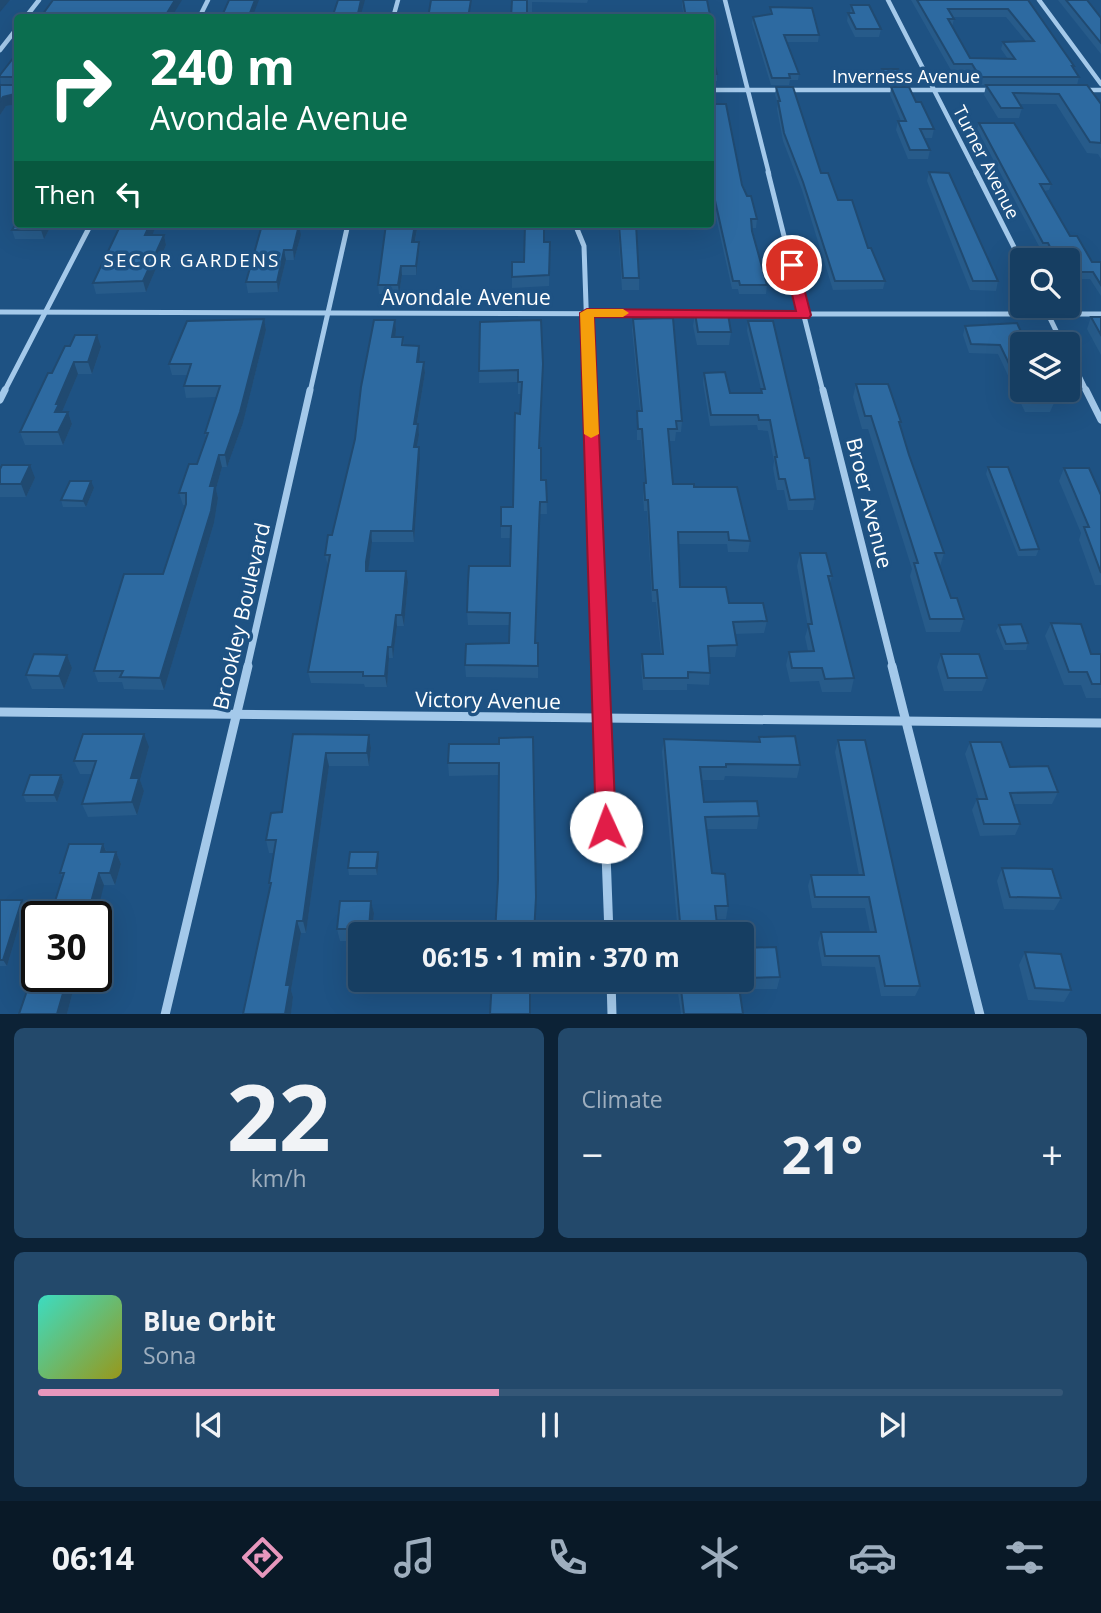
<!DOCTYPE html>
<meta charset="utf-8">
<style>
:root{--surface:#163e62;--page:#23496b;--text:#f1f3f6;--muted:#9eaebe;--line:#355777;--accent:#e797bd}
body{margin:0;font-family:"Open Sans",sans-serif;background:var(--page);color:var(--text);height:100vh;display:flex;flex-direction:column;font-size:26px;white-space:nowrap}
*{box-sizing:border-box;margin:0}
p{font-size:23px;color:var(--muted)}
.icon{flex:none;width:38px;height:38px;fill:none;stroke:currentColor;stroke-width:2;stroke-linecap:round;stroke-linejoin:round}
.map{position:relative;height:1014px;overflow:hidden}
.side{display:flex;flex-direction:column;gap:14px;padding:14px;background:#0c2236;flex:1}
.side>*{flex:none}
.hud{position:absolute;left:14px;top:14px;width:700px;height:214px;border-radius:7px;box-shadow:0 7px 28px #0002,0 0 0 2px var(--line);background:#0b6e4f;color:#fff;overflow:hidden}
.controls{position:absolute;left:1010px;top:248px;display:grid;gap:14px}
.controls a{display:grid;place-items:center;width:70px;height:70px;border-radius:7px;background:var(--surface);box-shadow:0 7px 28px #0002,0 0 0 2px var(--line);font-size:35px}
.speed{position:absolute;left:21px;top:901px;display:flex;gap:14px;font-size:35px;font-weight:700;text-align:center}
.speed>*{display:grid;place-content:center;width:91px;height:91px;border-radius:50%;background:var(--surface);box-shadow:0 7px 28px #0002,0 0 0 2px var(--line);line-height:1}
.speed .limit{border:4px solid #111;border-radius:10px;background:#fff;color:#111}
.pin{position:absolute;display:grid;place-items:center;width:60px;height:60px;color:#fff;margin:-30px;border:4px solid #fff;border-radius:50%;box-shadow:0 2px 7px #0007}
.me{position:absolute;width:77px;margin:-38px;rotate:358deg;stroke-linejoin:round;filter:drop-shadow(0 0 5px #0008)}
.turn{display:flex;align-items:center;gap:24px;height:147px;padding:0 21px;font-size:32px}
.turn .icon{width:91px;height:91px;stroke-width:2.5}
.turn b{display:block;font-size:49px;line-height:60px}
.then{display:flex;align-items:center;height:66px;padding:0 21px;background:#0003;gap:14px;font-size:26px}
.big{font-size:52px;font-weight:700;line-height:1.1}
.side .tile{flex:1;display:flex;flex-direction:column;justify-content:center;gap:10px;min-width:0;padding:0 24px;border-radius:10px;background:var(--page)}
.side .dial{align-items:center;gap:0}
.dial b{font-size:91px;line-height:1}
.song{display:flex;align-items:center;gap:21px}
.cover{width:84px;height:84px;border-radius:10px;background:linear-gradient(135deg,hsl(170 70% 55%),hsl(60 70% 35%))}
.played{height:7px;border-radius:4px;background:linear-gradient(90deg,var(--accent) 45%,var(--line) 45%)}
.keys{display:flex;justify-content:space-around;direction:ltr}
.heat{display:flex;justify-content:space-between;align-items:center;font-size:38px;direction:ltr}
.side .tiles{flex:1;display:grid;gap:14px;grid-template-columns:1fr 1fr}
.tile:last-child{grid-column:span 2}
.trip{position:absolute;left:348px;top:922px;width:406px;height:70px;border-radius:7px;background:var(--surface);box-shadow:0 7px 28px #0002,0 0 0 2px var(--line);font-weight:700;line-height:70px;text-align:center}
.dock{display:flex;height:112px;justify-content:space-around;align-items:center;background:#091927;color:var(--muted)}
.dock .icon{width:49px;height:49px}
.dock .selected{color:var(--accent)}
.dock b{font-size:32px;color:var(--text)}
.map>svg:first-child{display:block}
</style>
<div class="map">
<svg width="1101" height="1015" viewBox="0 0 1101 1015">
<rect width="100%" height="100%" fill="#1e5283"/>
<g fill="none" stroke-linecap="round" stroke-linejoin="round">
<g stroke="#a4c9ea" stroke-width="4.5">
<polyline points="725,0 769,174"/>
<polyline points="888,0 977,174"/>
<polyline points="1039,0 1101,84"/>
<polyline points="25,18 39,0"/>
<polyline points="199,18 208,0"/>
<polyline points="393,18 398,0"/>
<polyline points="0,50 18,27"/>
<polyline points="710,90 992,90"/>
<polyline points="1081,90 1101,90"/>
</g>
<g stroke="#a4c9ea" stroke-width="5">
<polyline points="768,172 823,392"/>
<polyline points="976,172 1022,263"/>
<polyline points="575,224 584,246 589,392"/>
<polyline points="1044,306 1063,345"/>
<polyline points="0,312 701,314"/>
<polyline points="720,314 1101,314"/>
<polyline points="1068,353 1087,392"/>
<polyline points="4,392 91,224"/>
<polyline points="310,392 348,224"/>
</g>
<g stroke="#a4c9ea" stroke-width="7">
<polyline points="589,390 599,668"/>
<polyline points="823,390 893,668"/>
<polyline points="1086,390 1101,420"/>
<polyline points="0,400 5,390"/>
<polyline points="247,668 310,390"/>
</g>
<g stroke="#a4c9ea" stroke-width="9">
<polyline points="599,666 609,934"/>
<polyline points="892,666 980,1015"/>
<polyline points="0,712 1101,723"/>
<polyline points="611,980 612,1015"/>
<polyline points="165,1015 248,666"/>
</g>
</g>
<g fill="#275b8a" fill-rule="evenodd">
<polygon points="512,0 588,0 587,3 532,2 532,14 527,14"/>
<polygon points="682,0 707,0 711,20 710,26 710,18 684,18 682,5"/>
<path d="M911 0H1028L1074 66 1073 68 1079 77 1077 85 1101 104V159L1098 154 1087 153 1056 104H1019L1022 108 1019 118H998L984 95 986 85H978L970 72H952ZM953 17H1006L1026 41 1003 42 1001 49 1008 59 970 58 952 27 954 19Z"/>
<polygon points="1058,0 1087,0 1101,18 1101,54"/>
<polygon points="851,5 881,29 879,37 855,37 847,21 848,13 850,13"/>
<polygon points="770,7 819,35 818,42 786,42 799,74 798,80 790,80 789,85 771,85 752,23 753,17 770,15"/>
<polygon points="710,48 717,74 717,81 710,81"/>
<polygon points="18,52 18,104 6,106 0,115 0,85 1,85 0,75"/>
<polygon points="882,69 903,80 902,85 885,85 881,74"/>
<polygon points="776,87 821,173 868,248 885,281 883,289 833,290 802,190 783,141 777,109 778,104 775,95"/>
<polygon points="891,87 916,102 934,129 932,138 924,138 930,150 928,159 908,159 896,130 898,121 901,121 890,95"/>
<polygon points="710,104 757,219 756,228 752,228 767,285 766,294 739,294 738,289 732,289 713,204 710,204"/>
<polygon points="979,123 1051,184 1049,190 1044,191 1070,236 1092,262 1101,262 1101,296 1090,279 1068,279 1068,261 1052,261 1046,250 1041,250 977,129"/>
<polygon points="929,172 998,281 996,291 970,290 927,181"/>
<polygon points="52,224 44,239 15,239 12,230"/>
<polygon points="121,224 157,224 152,235 164,235 166,245 146,292 96,294 93,283"/>
<polygon points="266,224 295,224 301,235 294,260 286,260 278,292 248,293 246,282"/>
<polygon points="418,224 415,242 419,250 416,275 402,275 399,294 379,294 378,285"/>
<polygon points="520,224 544,224 544,242 550,253 549,286 512,288 512,277 524,262 525,226 520,226"/>
<polygon points="612,224 636,224 639,278 639,290 622,290 618,229 612,229"/>
<polygon points="695,313 731,332 729,345 697,345 693,326"/>
<polygon points="1091,317 1101,317 1101,355 1087,329"/>
<polygon points="264,319 266,330 243,423 227,467 222,467 216,489 218,498 214,523 164,690 124,689 122,682 98,682 94,671 163,574 185,505 183,505 179,493 197,464 206,438 205,433 216,397 186,398 184,386 187,375 172,375 169,364"/>
<polygon points="633,319 682,421 681,432 676,432 675,441 669,441 673,484 694,487 750,541 748,552 728,552 727,544 679,544 680,587 729,603 767,621 764,633 735,634 737,645 735,657 709,657 710,673 709,685 687,684 687,690 643,690 641,666 642,654 661,654 656,602 652,602 647,511 644,511 643,495 645,483 641,440 637,440 637,411 640,411 632,330"/>
<polygon points="395,320 396,330 395,337 403,337 404,345 420,356 419,362 424,362 425,373 417,424 419,435 417,447 420,458 414,542 372,542 368,571 408,582 404,626 397,626 393,658 389,658 387,687 365,687 364,684 311,683 308,672 328,566 325,555"/>
<polygon points="748,321 815,499 813,510 788,510 784,490 777,490 773,468 774,461 768,431 758,430 757,425 710,426 703,383 704,373 730,393 761,393 761,389 747,331"/>
<polygon points="480,322 543,376 540,448 541,480 546,480 547,514 540,514 539,539 536,643 538,643 538,678 466,677 465,665 509,643 510,625 468,625 467,612 510,566 511,538 501,538 501,526 513,507 520,414 521,394 518,394 518,382 479,383"/>
<polygon points="1017,323 1054,403 1050,412 1025,412 998,354 969,353 963,335 965,326"/>
<polygon points="101,347 92,374 78,374 62,412 68,412 72,424 63,445 25,445 20,432 52,373"/>
<polygon points="856,384 901,422 900,427 909,455 944,553 940,566 951,598 964,619 960,632 926,632 910,576 912,569 868,429 862,429 853,397"/>
<polygon points="988,467 1039,549 1036,556 1018,556 986,474"/>
<polygon points="1064,468 1101,495 1101,585 1095,585 1079,540 1081,533 1059,481"/>
<polygon points="0,469 35,478 26,497 0,497"/>
<polygon points="94,488 86,507 63,507 61,500"/>
<polygon points="800,553 832,576 830,583 854,678 851,692 822,692 819,681 790,682 786,665 789,652 808,651 805,637 808,627 797,566"/>
<polygon points="1051,623 1091,654 1101,654 1101,698 1086,698 1081,685 1064,685 1045,636"/>
<polygon points="999,625 1028,643 1026,650 1004,650 996,631"/>
<polygon points="941,654 987,678 982,691 944,691 937,667"/>
<polygon points="67,655 72,668 64,689 32,689 26,675"/>
<polygon points="293,734 369,735 371,748 369,766 329,766 306,933 301,933 291,990 293,997 291,1014 269,883 274,853 269,853 266,840 282,812"/>
<polygon points="759,737 800,765 797,778 725,776 724,780 701,780 704,802 759,816 757,829 707,829 712,873 728,906 726,919 716,919 718,934 678,934 662,752 664,739 758,742"/>
<polygon points="838,740 920,986 915,996 881,996 875,967 822,966 818,943 821,932 870,932 865,908 812,908 808,886 811,875 859,875 835,752"/>
<polygon points="970,742 1010,767 1058,792 1052,804 1014,804 1020,824 1015,835 980,836 972,810 977,799 979,799 965,754"/>
<polygon points="499,744 536,909 498,880 499,775 449,776 448,763"/>
<polygon points="149,747 140,780 144,791 137,815 88,817 82,804 92,774 80,774 74,761"/>
<polygon points="61,775 64,782 57,802 26,802 23,795"/>
<polygon points="103,844 107,852 116,852 121,864 115,885 104,885 63,878 60,873"/>
<polygon points="379,859 377,875 349,875 348,868"/>
<polygon points="1002,868 1061,898 1054,910 1004,909 997,881"/>
<polygon points="0,900 22,900 25,906 7,966 0,966"/>
<polygon points="371,901 374,913 372,934 360,934 360,941 340,941 337,929"/>
<polygon points="742,948 780,977 777,989 739,989 743,1014 681,1014 678,993 680,981 682,980 742,980"/>
<polygon points="1025,952 1071,990 1064,1002 1028,1000 1019,965"/>
<polygon points="29,976 80,976 78,987 74,987 67,1014 19,1014 31,979"/>
</g>
<g fill="#204a71">
<polygon points="0,0 10,0 0,12"/>
<polygon points="175,0 182,0 171,18 164,18"/>
<polygon points="255,0 259,0 252,18 248,18"/>
<polygon points="361,0 365,0 360,18 357,18"/>
<polygon points="18,90 18,104 6,106 0,115 0,101 3,97"/>
<polygon points="44,224 52,224 44,239 41,230"/>
<polygon points="150,224 157,224 148,245 145,235"/>
<polygon points="415,224 418,224 413,251 412,242"/>
<polygon points="299,225 301,235 294,260 293,250"/>
<polygon points="164,235 166,245 146,292 143,281"/>
<polygon points="419,242 419,250 416,275 416,266"/>
<polygon points="284,250 286,260 278,292 277,282"/>
<polygon points="401,266 402,275 399,294 398,285"/>
<polygon points="264,319 266,330 243,423 227,467 225,455"/>
<polygon points="395,320 396,330 394,348 392,337"/>
<polygon points="97,335 101,347 92,374 88,362"/>
<polygon points="419,346 420,356 418,373 417,362"/>
<polygon points="74,362 78,374 62,412 55,412 56,404"/>
<polygon points="424,362 425,373 415,435 414,424"/>
<polygon points="68,412 72,424 63,445 58,432"/>
<polygon points="418,424 419,435 415,458 414,447"/>
<polygon points="419,447 420,458 414,542 413,531"/>
<polygon points="219,455 222,467 216,489 218,498 214,523 164,690 160,678"/>
<polygon points="30,465 35,478 26,497 21,484"/>
<polygon points="91,481 94,488 86,507 83,501"/>
<polygon points="371,531 372,542 368,573 366,571 366,562"/>
<polygon points="406,571 408,582 404,626 402,615"/>
<polygon points="396,615 397,626 393,658 392,647"/>
<polygon points="388,647 389,658 387,687 385,676"/>
<polygon points="67,655 72,668 64,689 59,676"/>
<polygon points="144,734 149,747 140,780 144,791 137,815 132,802 131,778"/>
<polygon points="369,735 371,748 369,766 367,753"/>
<polygon points="326,753 329,766 306,933 303,921"/>
<polygon points="61,775 64,782 57,802 54,795"/>
<polygon points="103,844 108,856 101,852"/>
<polygon points="116,852 121,864 115,885 110,873"/>
<polygon points="378,852 379,859 377,875 376,868"/>
<polygon points="99,873 104,885 96,917 87,917"/>
<polygon points="22,900 25,906 7,966 3,960"/>
<polygon points="371,901 374,913 372,934 370,934 369,929"/>
<polygon points="297,921 301,933 291,990 293,997 291,1014 285,1014 286,985"/>
<polygon points="68,976 74,987 67,1014 57,1014"/>
<polygon points="72,976 80,976 78,987"/>
</g>
<g fill="#2d6aa1" stroke="#204a71" stroke-width="2" fill-rule="evenodd">
<polygon points="53,0 175,0 164,18 40,18"/>
<polygon points="229,0 255,0 248,18 221,18"/>
<polygon points="338,0 361,0 357,18 332,18"/>
<polygon points="431,0 471,0 468,18 428,18"/>
<polygon points="512,0 527,0 527,18 511,18"/>
<polygon points="683,0 707,0 711,20 710,18 686,18"/>
<path d="M917 0H1028L1074 66H1072L1079 77H980L972 64H954ZM948 9H1008L1034 41 1003 42 1015 59 970 58 948 19H954Z"/>
<polygon points="1066,0 1087,0 1101,18 1101,43"/>
<polygon points="851,5 869,5 881,29 856,29 848,13 854,13"/>
<polygon points="770,7 812,8 819,35 784,35 799,74 789,74 790,78 772,78 753,17 772,14"/>
<polygon points="710,48 717,74 710,74"/>
<polygon points="18,52 18,79 17,77 0,77 0,75"/>
<polygon points="882,69 898,69 903,80 887,80"/>
<polygon points="0,85 18,85 18,90 15,94 3,97 0,101"/>
<polygon points="986,85 1087,85 1101,104 1101,143 1090,142 1059,94 1013,93 1022,108 1001,108"/>
<polygon points="776,87 793,87 821,173 828,173 838,200 852,200 868,248 871,248 885,281 835,281 803,182 784,133 778,101 780,101"/>
<polygon points="891,87 909,87 916,102 921,102 934,129 920,129 930,150 910,150 898,121 906,121"/>
<polygon points="710,104 726,104 742,185 747,196 751,196 757,219 751,219 752,231 767,285 740,285 739,281 733,281 714,196 710,196 710,138 712,138"/>
<polygon points="979,123 1014,123 1051,184 1040,184 1070,236 1077,236 1092,262 1101,262 1101,285 1093,272 1068,272 1068,261 1057,261 1048,243 1043,243"/>
<polygon points="929,172 949,173 998,281 973,281"/>
<polygon points="18,221 18,224 44,224 41,230 12,230"/>
<polygon points="121,224 150,224 145,235 164,235 143,281 93,283"/>
<polygon points="266,224 299,225 293,250 284,250 277,282 246,282 262,225"/>
<polygon points="386,224 415,224 412,242 419,242 416,266 401,266 398,285 378,285"/>
<polygon points="525,224 544,224 544,242 550,242 549,275 512,277 512,262 524,262"/>
<polygon points="619,224 636,224 639,278 623,278"/>
<polygon points="695,313 728,314 731,332 698,332"/>
<polygon points="1091,317 1101,317 1101,335"/>
<polygon points="673,318 682,421 676,421 677,429 668,429 673,484 694,484 694,487 737,487 750,541 729,540 728,532 678,532 680,587 726,587 729,603 763,603 767,621 733,622 737,645 708,646 710,673 688,672 688,678 644,678 642,654 663,654 657,590 653,590 648,500 645,500 644,483 646,483 642,429 638,429 637,411 642,411 633,319"/>
<polygon points="264,319 240,412 225,455 219,455 210,486 215,486 211,511 160,678 120,677 123,671 94,671 124,574 163,574 186,504 186,493 179,493 189,464 197,464 208,433 205,433 220,386 184,386 191,364 169,364 187,321"/>
<polygon points="374,320 395,320 392,337 403,337 402,345 419,346 417,362 424,362 414,424 418,424 414,447 419,447 413,531 371,531 366,562 366,571 406,571 402,615 396,615 392,647 388,647 385,676 363,676 363,672 308,672 330,555 325,555 328,535 332,535 355,439 361,387"/>
<polygon points="541,320 543,364 539,448 541,448 541,480 546,480 547,502 540,502 539,526 535,643 538,643 538,666 465,665 466,644 509,643 510,613 467,612 468,582 469,566 510,566 511,526 501,526 501,507 513,507 515,413 520,414 522,382 518,382 518,370 479,371 480,322"/>
<polygon points="748,321 773,321 805,458 809,458 815,499 790,500 785,479 779,479 775,457 777,457 770,420 759,420 758,415 711,415 704,373 725,372 730,393 762,393 761,389 765,389"/>
<polygon points="1017,323 1027,345 1022,345 1022,390 1048,390 1054,403 1028,403 1000,345 971,344 965,326"/>
<polygon points="75,335 97,335 88,362 74,362 56,404 59,404 55,412 68,412 58,432 20,432 48,373 52,373 65,346 70,346"/>
<polygon points="856,384 888,384 901,422 899,422 909,455 944,553 935,553 951,598 957,598 964,619 930,619 914,563 918,563 871,416 865,416"/>
<polygon points="2,465 30,465 21,484 0,484 0,469"/>
<polygon points="988,467 1008,467 1039,549 1020,550"/>
<polygon points="1064,468 1089,468 1101,495 1101,573 1084,527 1089,527"/>
<polygon points="70,481 91,481 83,501 61,500"/>
<polygon points="800,553 826,553 832,576 828,576 854,678 825,679 822,668 792,668 789,652 814,651 808,624 812,624"/>
<polygon points="1051,623 1081,624 1091,654 1101,654 1101,684 1092,684 1087,672 1069,672"/>
<polygon points="1021,624 1028,643 1006,644 999,625"/>
<polygon points="34,654 67,655 59,676 26,675"/>
<polygon points="941,654 979,654 987,678 948,678"/>
<polygon points="83,734 144,734 131,778 139,778 132,802 82,804 96,761 74,761"/>
<polygon points="293,734 369,735 367,753 326,753 303,921 297,921 286,985 290,985 285,1014 243,1014 271,883 269,883 276,840 266,840 271,813 282,812"/>
<polygon points="795,736 800,765 726,764 726,767 700,767 704,802 757,801 759,816 705,817 712,873 725,874 728,906 715,906 718,934 681,934 664,739 760,742 759,737"/>
<polygon points="533,737 536,897 534,934 495,934 498,880 499,763 448,763 449,744 499,744 499,738"/>
<polygon points="838,740 865,740 920,986 885,986 879,956 825,956 821,932 876,932 869,897 815,897 811,875 864,875"/>
<polygon points="970,742 1001,742 1010,767 1048,766 1058,792 1010,793 1020,824 984,824 977,799 987,799"/>
<polygon points="30,775 61,775 54,795 23,795"/>
<polygon points="69,844 103,844 101,852 116,852 110,873 99,873 87,917 50,917 64,873 60,873"/>
<polygon points="350,852 378,852 376,868 348,868"/>
<polygon points="1002,868 1052,869 1061,898 1010,897"/>
<polygon points="0,900 22,900 3,960 0,960"/>
<polygon points="340,901 371,901 369,929 337,929"/>
<polygon points="776,947 780,977 742,978 742,948"/>
<polygon points="37,951 37,976 68,976 57,1014 19,1014 32,976 29,976"/>
<polygon points="1025,952 1061,954 1071,990 1035,988"/>
<polygon points="492,980 530,980 530,1014 490,1014"/>
<polygon points="685,980 738,980 743,1014 684,1014 680,981"/>
</g>
<polygon fill="#e11d48" stroke="#92132f" stroke-width="2" points="792,261 798,265 811,315 809,318 594,317 616,827 613,833 606,836 598,833 596,827 580,313 587,309 796,311 785,265"/>
<polygon fill="#f59e0b" points="587,309 623,309 629,313 623,317 594,317 599,434 591,438 584,434 580,313"/>
<g text-anchor="middle" dominant-baseline="central" stroke-width="7" stroke-linejoin="round" paint-order="stroke">
<g font-size="18" fill="#fff" stroke="#1e5283">
<text x="906" y="76">Inverness Avenue</text>
<text transform="translate(987 162) rotate(63)">Turner Avenue</text>
</g>
<g font-size="19" letter-spacing="2" fill="#fff" stroke="#1e5283">
<text x="192" y="260">SECOR GARDENS</text>
</g>
<g font-size="21" fill="#fff" stroke="#1e5283">
<text x="466" y="297">Avondale Avenue</text>
<text transform="translate(870 503) rotate(76)">Broer Avenue</text>
<text transform="translate(241 616) rotate(-77)">Brookley Boulevard</text>
<text transform="translate(488 700) rotate(1)">Victory Avenue</text>
</g>
</g>
</svg>
<div class="controls">
<a><svg class="icon" aria-label="search" viewBox="0 0 24 24"><circle cx="10" cy="10" r="6"/><path d="M15 15l6 6"/></svg></a>
<a><svg class="icon" aria-label="layers" viewBox="0 0 24 24"><path d="M12 4l9 5-9 5-9-5zM3 14l9 5 9-5"/></svg></a>
</div>
<div class="speed"><div class="limit">30</div></div>
<div class="pin" style="left:792px;top:265px;background:#d93025"><svg class="icon" aria-label="arrive" viewBox="0 0 24 24"><path d="M6 21V4h12l-3 4 3 4H6"/></svg></div>
<svg class="me" style="left:606px;top:827px" viewBox="-20 -20 40 40"><circle r="19" fill="#fff"/><path d="M0-13L10 11 0 6-10 11z" fill="#e11d48"/></svg>
<div class="trip">06:15 · 1 min · 370 m</div>
<div class="hud">
<div class="turn"><svg class="icon" aria-label="right" viewBox="0 0 24 24"><path d="M7 20v-9h11M14 6l5 5-5 5"/></svg><div><b>240 m</b>Avondale Avenue</div></div>
<div class="then">Then<svg class="icon" aria-label="left" viewBox="0 0 24 24"><path d="M17 20v-9H6M10 6l-5 5 5 5"/></svg></div>
</div>
</div>
<section class="side">
<div class="tiles">
<div class="tile dial"><b>22</b><p>km/h</p></div>
<div class="tile"><p>Climate</p>
<div class="heat"><a>−</a><b class="big">21°</b><a>+</a></div>
</div>
<div class="tile">
<div class="song"><i class="cover"></i><div><b>Blue Orbit</b><p>Sona</p></div></div>
<div class="played"></div>
<div class="keys"><svg class="icon" aria-label="previous" viewBox="0 0 24 24"><path d="M18 5L8 12l10 7zM5 5v14"/></svg><svg class="icon" aria-label="pause" viewBox="0 0 24 24"><path d="M8 5v14M16 5v14"/></svg><svg class="icon" aria-label="next" viewBox="0 0 24 24"><path d="M6 5l10 7-10 7zM19 5v14"/></svg></div>
</div>
</div>
</section>
<nav class="dock">
<b>06:14</b>
<svg class="icon selected" aria-label="directions" viewBox="0 0 24 24"><path d="M12 3l9 9-9 9-9-9zM9 14v-3h6M13 9l2 2-2 2"/></svg>
<svg class="icon" aria-label="music" viewBox="0 0 24 24"><path d="M9 18V5l10-2v13"/><circle cx="6" cy="18" r="3"/><circle cx="16" cy="16" r="3"/></svg>
<svg class="icon" aria-label="phone" viewBox="0 0 24 24"><path d="M5 4h4l2 5-3 2q2 4 5 5l2-3 5 2v4C11 20 4 13 5 4z"/></svg>
<svg class="icon" aria-label="climate" viewBox="0 0 24 24"><path d="M12 3v18M4 7l16 10M4 17L20 7"/></svg>
<svg class="icon" aria-label="car" viewBox="0 0 24 24"><path d="M5 17H2v-5l4-1 3-4h7l3 4 3 1v5h-3M9 17h6M6 11h13"/><circle cx="7" cy="17" r="2"/><circle cx="17" cy="17" r="2"/></svg>
<svg class="icon" aria-label="filters" viewBox="0 0 24 24"><path d="M4 7h16M4 17h16"/><circle cx="9" cy="7" r="2"/><circle cx="15" cy="17" r="2"/></svg>
</nav>
